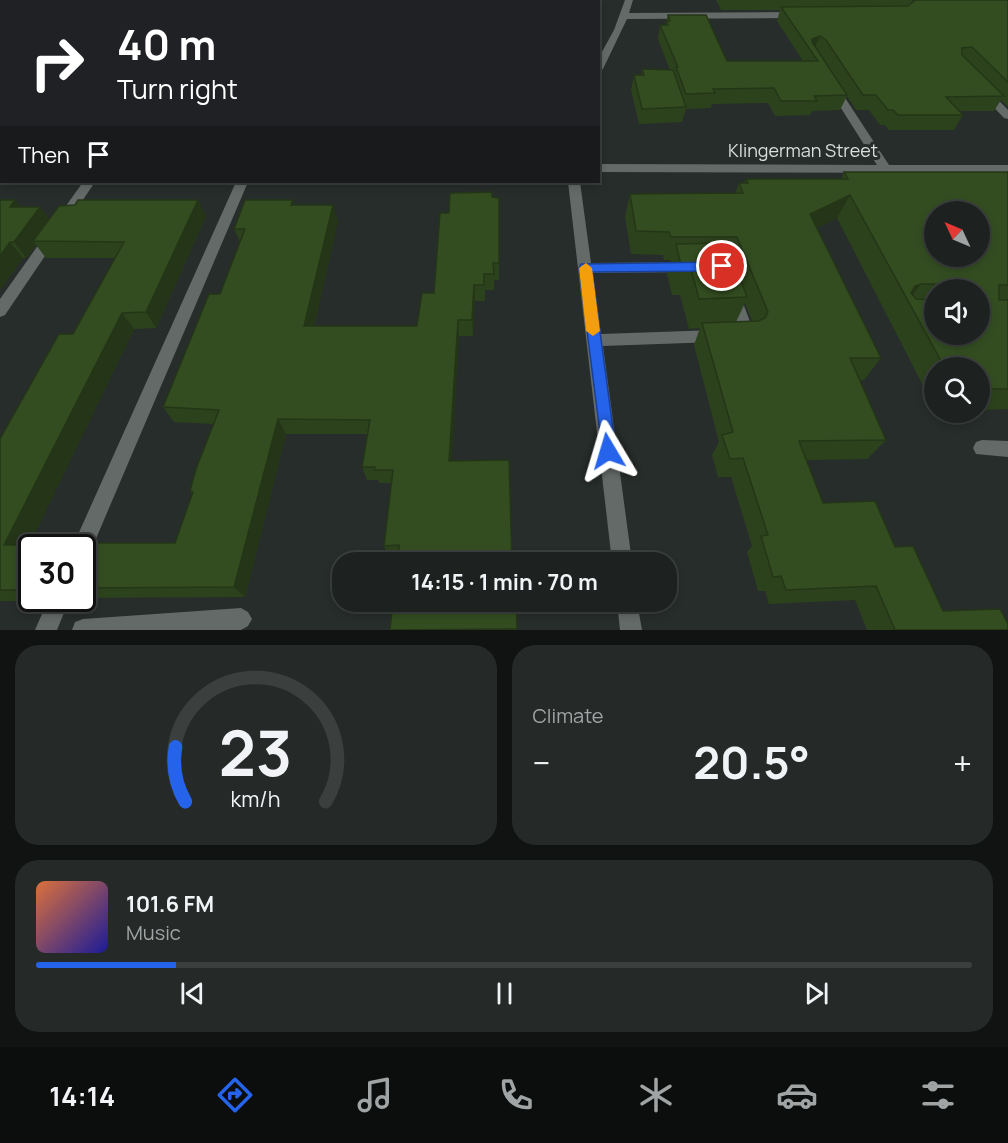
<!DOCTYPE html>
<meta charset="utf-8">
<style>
:root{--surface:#1d2220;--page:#252a29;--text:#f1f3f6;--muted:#a0a4a5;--line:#3b3f3e;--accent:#2563eb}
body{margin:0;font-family:Manrope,sans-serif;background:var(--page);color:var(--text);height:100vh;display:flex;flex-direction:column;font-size:22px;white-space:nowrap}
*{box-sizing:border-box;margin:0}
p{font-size:20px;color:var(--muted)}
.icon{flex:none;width:33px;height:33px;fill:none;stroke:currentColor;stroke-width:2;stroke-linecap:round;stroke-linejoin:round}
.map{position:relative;height:630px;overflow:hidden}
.drawer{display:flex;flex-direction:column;gap:15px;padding:15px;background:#101312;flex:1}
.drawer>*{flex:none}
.guide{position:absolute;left:0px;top:0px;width:600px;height:183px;box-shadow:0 3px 9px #0003,0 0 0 2px var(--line);background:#202124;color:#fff;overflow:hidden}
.needle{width:39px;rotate:314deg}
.tools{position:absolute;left:924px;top:201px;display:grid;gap:12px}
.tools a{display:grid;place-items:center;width:66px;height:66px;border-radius:50%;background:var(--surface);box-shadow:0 3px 9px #0003,0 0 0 2px var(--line);font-size:30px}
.speed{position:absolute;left:18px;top:534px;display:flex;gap:12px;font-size:30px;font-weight:700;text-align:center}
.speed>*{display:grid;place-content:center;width:78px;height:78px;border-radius:50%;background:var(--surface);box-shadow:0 3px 9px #0003,0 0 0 2px var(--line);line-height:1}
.speed .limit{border:3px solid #111;border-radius:9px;background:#fff;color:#111}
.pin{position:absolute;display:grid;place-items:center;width:51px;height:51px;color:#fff;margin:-26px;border:3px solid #fff;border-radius:50%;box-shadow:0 2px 6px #0007}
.me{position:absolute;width:66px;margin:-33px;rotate:353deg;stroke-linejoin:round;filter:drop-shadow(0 0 4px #0008)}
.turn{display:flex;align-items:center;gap:21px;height:126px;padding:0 18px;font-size:27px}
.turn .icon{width:78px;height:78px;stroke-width:2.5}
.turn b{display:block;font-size:42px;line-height:51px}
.then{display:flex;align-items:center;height:57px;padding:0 18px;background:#0003;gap:12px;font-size:22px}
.big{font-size:45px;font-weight:700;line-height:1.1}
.drawer .widget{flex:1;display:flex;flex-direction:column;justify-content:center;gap:9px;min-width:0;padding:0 21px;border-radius:24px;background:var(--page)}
.drawer .dial{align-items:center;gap:0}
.dial svg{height:156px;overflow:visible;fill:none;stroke:var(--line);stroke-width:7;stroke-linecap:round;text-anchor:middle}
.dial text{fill:var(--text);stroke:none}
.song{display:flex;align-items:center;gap:18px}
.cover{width:72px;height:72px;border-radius:9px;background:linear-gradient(135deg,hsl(20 70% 55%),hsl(240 70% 35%))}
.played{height:6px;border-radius:3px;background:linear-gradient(90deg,var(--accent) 15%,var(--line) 15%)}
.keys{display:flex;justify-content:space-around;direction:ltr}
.heat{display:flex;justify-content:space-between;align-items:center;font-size:33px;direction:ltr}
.drawer .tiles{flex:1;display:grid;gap:15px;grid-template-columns:1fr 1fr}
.widget:last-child{grid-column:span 2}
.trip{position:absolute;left:332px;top:552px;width:345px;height:60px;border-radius:24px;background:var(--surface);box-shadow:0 3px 9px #0003,0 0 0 2px var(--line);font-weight:700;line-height:60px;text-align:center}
.dock{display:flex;height:96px;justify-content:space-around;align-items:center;background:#0c0e0d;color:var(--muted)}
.dock .icon{width:42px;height:42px}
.dock .active{color:var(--accent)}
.dock b{font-size:27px;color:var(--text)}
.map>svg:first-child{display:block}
</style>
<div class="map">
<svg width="1008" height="630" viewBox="0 0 1008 630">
<rect width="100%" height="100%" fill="#272d2a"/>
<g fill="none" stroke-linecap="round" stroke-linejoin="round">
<g fill="#646a67" fill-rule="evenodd">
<polygon points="47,0 56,0 46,2"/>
<polygon points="625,0 633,0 629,13 796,12 800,15 796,18 627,19 603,69 598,72 598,59 614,30"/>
<polygon points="2,44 2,52 0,52 0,45"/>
<polygon points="832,83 836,84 889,165 1008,165 1008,173 598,172 598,164 877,165 827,86"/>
<polygon points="984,88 988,89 1008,110 1008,119 1004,118 980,93 980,89"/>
<rect x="0" y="167" width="2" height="8"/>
<polygon points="83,182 95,182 5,315 0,317 0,299"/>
<polygon points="236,182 248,182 89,555 82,558 82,548 72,548"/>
<polygon points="568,182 580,182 591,263 690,262 697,267 690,272 593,273 601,334 716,330 721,332 724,336 721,340 716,342 603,346 632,562 612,562"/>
<polygon points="733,290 738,291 740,295 755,335 752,339 735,339 732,335 738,330 726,295 728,291"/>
<polygon points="982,440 1008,441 1008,457 976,454 973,448 976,442"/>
<polygon points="49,598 70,598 57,630 35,630"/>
<polygon points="617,602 637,602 642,630 620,630"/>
<polygon points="241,608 248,612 252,619 248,626 241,630 72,630 75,622 83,619"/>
</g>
</g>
<g fill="#2c421c" fill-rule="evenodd">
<polygon points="716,0 1008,0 1008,107 1001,100 994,111 960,111 963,115 954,130 889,130 885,125 880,125 869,110 856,110 847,96 840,110 812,111 810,115 775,116 768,103 712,104 711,108 686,109 682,122 639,124 631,90 634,75 641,75 642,69 670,70 658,39 660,25 665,25 668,15 727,61 803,61 777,21 780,10 721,10"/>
<polygon points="2,58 2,121 0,121 0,59"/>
<path d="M844 172H1008V409L980 410V368H934V407L837 218 817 228 881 358 864 380H859L886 440 867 459 806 460 823 503 895 547 943 611 1008 630H867L855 600 769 604 765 591H758L747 552 752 546 731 477H718L712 455 719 442 694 345 700 328 689 329 680 295H672L667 274 671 260H664L663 255 631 254 625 217 630 194H735L739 183H744L746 179H841ZM934 290H980L934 334ZM745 303 752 321 736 322Z"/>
<polygon points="493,197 499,198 499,280 494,280 494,290 485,290 485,301 475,301 473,336 459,336 451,461 398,557 389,557 384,546 391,483 379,483 378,480 367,480 362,467 367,434 286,434 245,597 82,598 82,548 175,543 192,494 190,491 214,424 174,422 163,407 220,294 240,242 234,229 295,205 338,221 314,326 417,326 434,293 449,213"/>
<polygon points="0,200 21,207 40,207 49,219 75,205 198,200 206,216 156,328 134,329 29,545 32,548 32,598 47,598 45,601 0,601 0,439 73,334 115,258 46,258 36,245 26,258 23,258 0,290"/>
<polygon points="517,629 517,630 390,630"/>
</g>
<g fill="#243617">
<polygon points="302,0 315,0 314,2 301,2"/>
<polygon points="820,36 814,50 809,48 812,39"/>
<polygon points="850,195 837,218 798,237 810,214"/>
<polygon points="15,200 27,215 10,207"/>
<polygon points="198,200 206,216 156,328 146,312"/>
<polygon points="333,205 338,221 310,342 304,326"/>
<polygon points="40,207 52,222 33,241 36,245 26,258 14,242"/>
<polygon points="10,242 23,258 0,290 0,256"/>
<polygon points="921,284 908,301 907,298 915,286"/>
<polygon points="474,285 475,301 473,336 472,320"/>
<polygon points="122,313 134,329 24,556 4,545"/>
<polygon points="458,320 459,336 451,475 449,461"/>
<polygon points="278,419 286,434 245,597 234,587"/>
<polygon points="29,585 32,587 32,594 26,590"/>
</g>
<g fill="#334d21" stroke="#243617" stroke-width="1.5" fill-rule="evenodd">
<polygon points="62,0 302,0 301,2 61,2"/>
<rect x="456" y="0" width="79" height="2"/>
<polygon points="912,0 1008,0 1008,82 972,47 962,48 962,55 1004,96 946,97 963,115 898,115 893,110 888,110 876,95 863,95 826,40 820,36 812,39 812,42 847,95 814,96 817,101 781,101 774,88 713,89 715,93 686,94 676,67 678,67 660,25 668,25 666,21 670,21 668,15 706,15 727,61 818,61 781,7 908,6 914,1"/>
<polygon points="2,58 2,101 0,101 0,59"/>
<polygon points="642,69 673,70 686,107 642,109 634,75 644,75"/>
<path d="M844 172H1008V285H999V300H1008V389H980V368H945L850 195 810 214 881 358H850L886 440 799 441 823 503 875 501 895 547 913 546 943 611 1000 609 1008 624V630H895L876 586 786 590 781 576 773 577 761 536 768 535 743 458 730 459 722 435 733 432 702 323 758 321 765 318 768 312 737 237H671L669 232 636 231 630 194 743 193 739 183H748L746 179H848ZM934 212H980V256H934ZM921 284H952L955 287V290H980V334H934V300L916 299 911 293 915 286Z"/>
<polygon points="492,192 492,197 499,198 499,263 493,263 494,274 484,274 484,285 474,285 472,320 458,320 449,461 509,460 512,562 398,562 399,545 384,546 393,470 374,470 375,467 362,467 370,420 278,419 234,587 82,588 82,548 70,548 89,543 175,543 193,492 190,491 196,469 219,410 163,407 209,294 220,294 245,229 234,229 245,200 293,200 291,205 333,205 304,326 417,326 422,293 434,293 440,213 449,213 450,193"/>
<polygon points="0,200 15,200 10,207 40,207 14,242 10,242 0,256"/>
<polygon points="78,200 198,200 146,312 122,313 4,545 62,545 63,548 32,548 32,585 29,585 26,590 0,590 0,439 59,334 73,334 124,242 33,241 59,206 75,205"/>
<polygon points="727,243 747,297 699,299 690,265 681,265 676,244"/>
<polygon points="393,602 516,602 517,629 390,630"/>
</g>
<polygon fill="#2563eb" stroke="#184099" stroke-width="1.5" points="722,262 729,266 722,271 592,272 616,451 614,456 608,459 603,456 579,268 581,264"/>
<polygon fill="#f59e0b" points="586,263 592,268 600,331 593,336 586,331 579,268"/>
<g text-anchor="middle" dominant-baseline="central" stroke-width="6" stroke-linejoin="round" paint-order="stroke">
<g font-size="18" fill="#dbdfdd" stroke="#272d2a">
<text x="803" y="150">Klingerman Street</text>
</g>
</g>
</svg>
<div class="tools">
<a><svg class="needle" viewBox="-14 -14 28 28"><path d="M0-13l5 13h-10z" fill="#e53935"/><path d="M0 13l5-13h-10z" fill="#a0a4a5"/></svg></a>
<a><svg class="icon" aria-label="sound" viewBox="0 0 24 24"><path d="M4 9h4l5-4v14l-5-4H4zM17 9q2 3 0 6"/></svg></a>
<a><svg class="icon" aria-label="search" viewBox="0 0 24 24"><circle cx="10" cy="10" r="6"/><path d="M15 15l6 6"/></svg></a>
</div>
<div class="speed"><div class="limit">30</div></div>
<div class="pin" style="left:722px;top:266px;background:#d93025"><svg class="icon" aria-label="arrive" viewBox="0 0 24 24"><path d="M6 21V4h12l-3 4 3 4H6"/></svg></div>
<svg class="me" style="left:608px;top:451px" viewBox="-20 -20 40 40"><path d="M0-17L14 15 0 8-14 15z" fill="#2563eb" stroke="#fff" stroke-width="4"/></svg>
<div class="trip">14:15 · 1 min · 70 m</div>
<div class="guide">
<div class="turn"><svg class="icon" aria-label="right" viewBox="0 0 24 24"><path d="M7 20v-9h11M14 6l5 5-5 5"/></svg><div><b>40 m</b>Turn right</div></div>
<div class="then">Then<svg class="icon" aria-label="arrive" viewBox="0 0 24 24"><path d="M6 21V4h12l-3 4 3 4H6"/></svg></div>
</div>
</div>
<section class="drawer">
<div class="tiles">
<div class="widget dial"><svg viewBox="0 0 100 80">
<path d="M14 69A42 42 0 1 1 86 69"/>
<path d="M14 69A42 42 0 0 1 9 41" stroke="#2563eb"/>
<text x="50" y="56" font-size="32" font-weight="700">23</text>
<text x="50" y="72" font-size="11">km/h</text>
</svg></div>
<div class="widget"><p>Climate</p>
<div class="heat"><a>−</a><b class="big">20.5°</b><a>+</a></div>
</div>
<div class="widget">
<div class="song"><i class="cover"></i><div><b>101.6 FM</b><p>Music</p></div></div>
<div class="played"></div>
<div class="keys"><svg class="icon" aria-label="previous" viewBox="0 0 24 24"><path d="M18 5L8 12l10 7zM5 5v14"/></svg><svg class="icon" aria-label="pause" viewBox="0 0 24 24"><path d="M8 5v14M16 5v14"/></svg><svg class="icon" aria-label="next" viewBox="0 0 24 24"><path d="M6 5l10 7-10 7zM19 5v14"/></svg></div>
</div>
</div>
</section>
<nav class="dock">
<b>14:14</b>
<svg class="icon active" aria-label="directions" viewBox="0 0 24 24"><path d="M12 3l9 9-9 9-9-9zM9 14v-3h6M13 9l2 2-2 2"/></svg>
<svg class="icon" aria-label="music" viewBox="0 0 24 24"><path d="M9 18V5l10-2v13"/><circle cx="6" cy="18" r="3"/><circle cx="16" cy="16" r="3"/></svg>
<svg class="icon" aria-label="phone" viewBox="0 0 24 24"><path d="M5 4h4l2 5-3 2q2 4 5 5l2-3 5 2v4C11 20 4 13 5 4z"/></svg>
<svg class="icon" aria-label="climate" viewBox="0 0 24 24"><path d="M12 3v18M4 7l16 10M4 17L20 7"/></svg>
<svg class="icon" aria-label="car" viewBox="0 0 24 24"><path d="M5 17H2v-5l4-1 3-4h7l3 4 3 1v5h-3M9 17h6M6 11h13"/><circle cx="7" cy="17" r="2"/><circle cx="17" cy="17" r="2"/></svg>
<svg class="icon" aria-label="filters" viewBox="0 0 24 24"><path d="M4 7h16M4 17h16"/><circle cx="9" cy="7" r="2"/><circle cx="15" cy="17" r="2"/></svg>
</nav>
